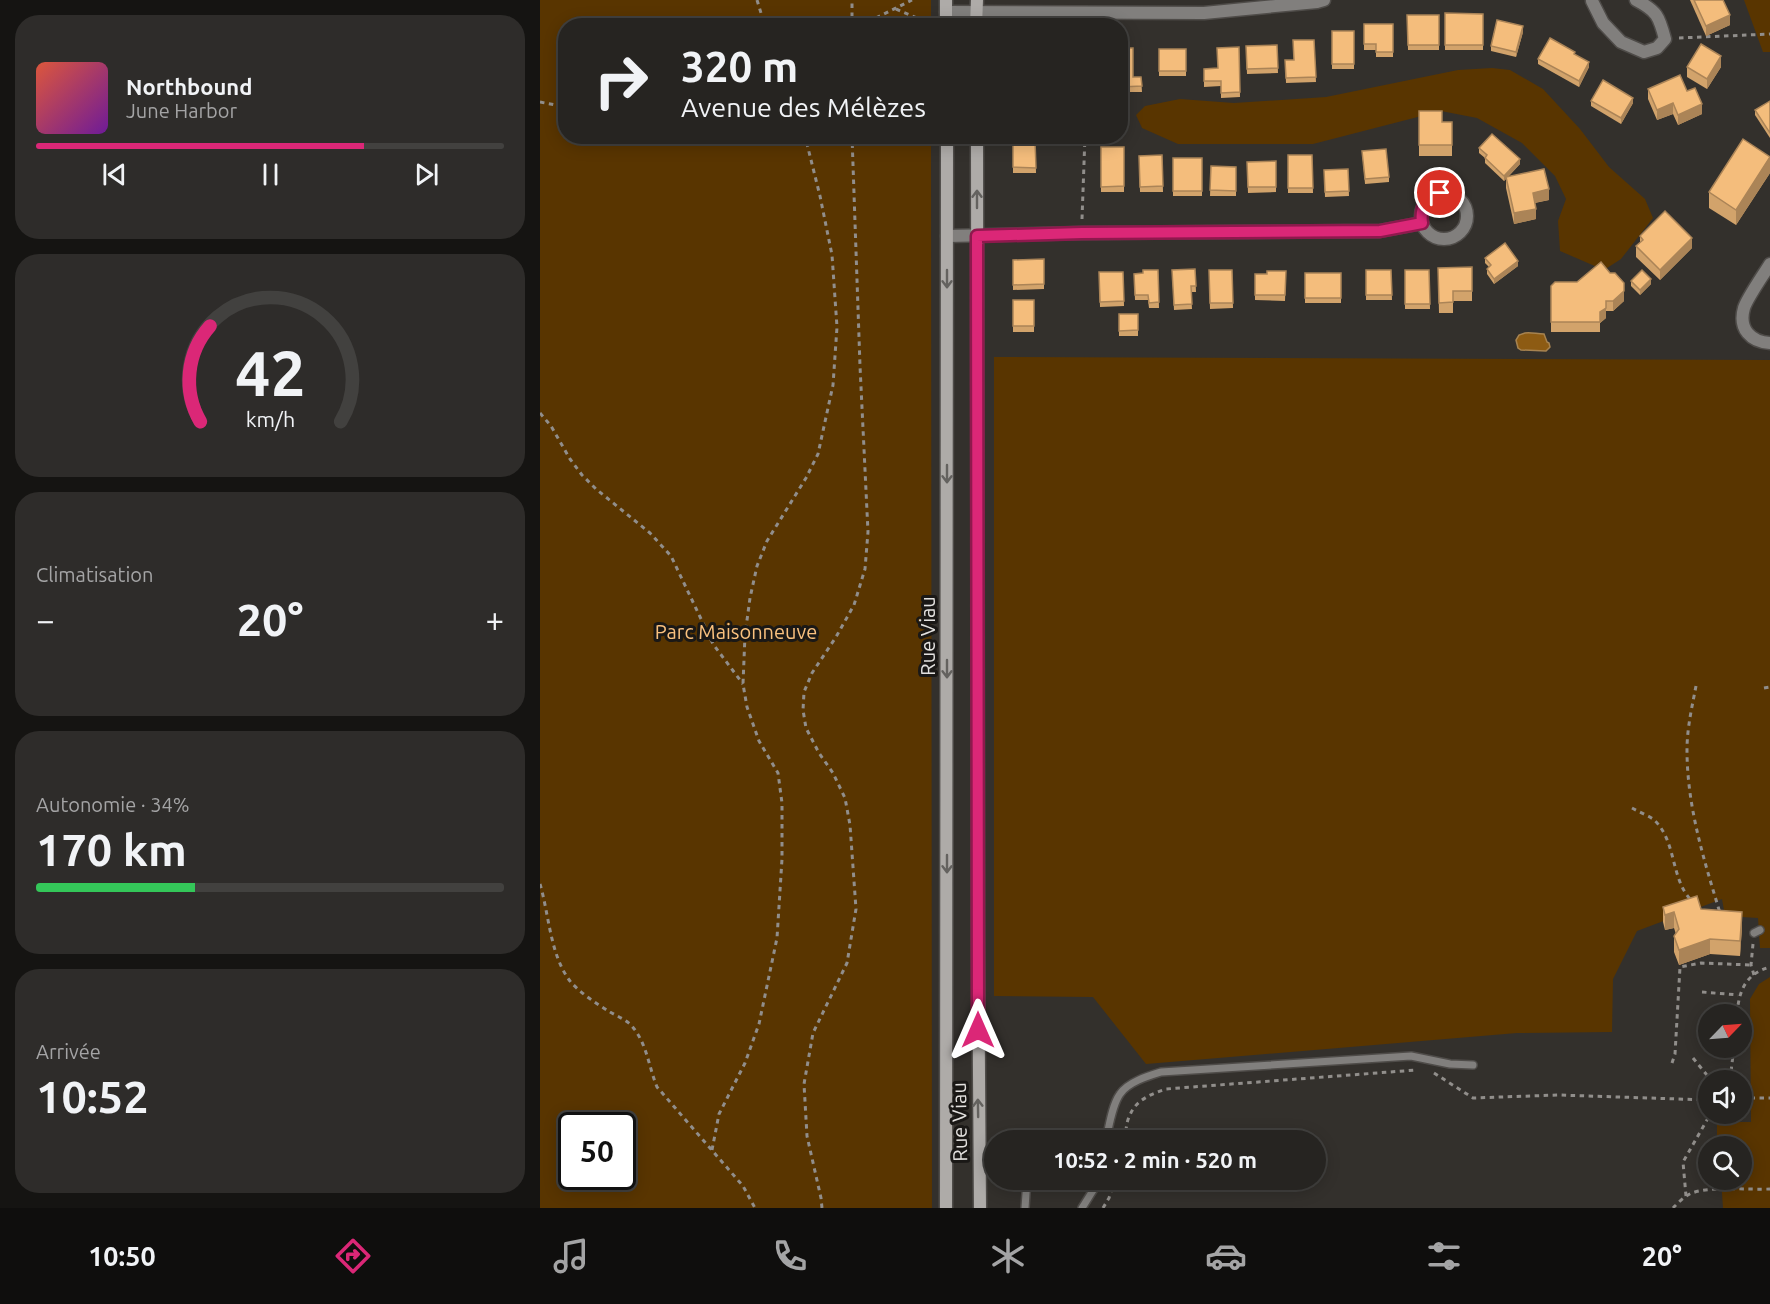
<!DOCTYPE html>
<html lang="fr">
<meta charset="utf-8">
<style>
:root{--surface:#262421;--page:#2e2c2a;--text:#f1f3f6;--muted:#a4a4a5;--line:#42413f;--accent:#db2777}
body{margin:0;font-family:Ubuntu,sans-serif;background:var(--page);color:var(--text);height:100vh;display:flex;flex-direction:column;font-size:22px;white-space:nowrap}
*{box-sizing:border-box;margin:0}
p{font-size:20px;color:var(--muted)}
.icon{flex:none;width:33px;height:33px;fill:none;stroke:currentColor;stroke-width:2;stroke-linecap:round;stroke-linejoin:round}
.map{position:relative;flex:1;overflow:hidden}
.details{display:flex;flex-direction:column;gap:15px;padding:15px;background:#151412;width:540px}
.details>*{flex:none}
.guide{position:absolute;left:18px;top:18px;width:570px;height:126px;border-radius:24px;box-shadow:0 3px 15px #0003,0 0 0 2px var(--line);background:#262421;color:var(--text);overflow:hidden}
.needle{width:39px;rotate:65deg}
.tools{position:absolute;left:1158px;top:1004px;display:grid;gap:12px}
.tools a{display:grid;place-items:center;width:54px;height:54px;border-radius:50%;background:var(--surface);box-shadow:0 3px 15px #0003,0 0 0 2px var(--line);font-size:30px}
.speed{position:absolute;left:18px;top:1112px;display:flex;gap:12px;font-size:30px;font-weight:700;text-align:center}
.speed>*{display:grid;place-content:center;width:78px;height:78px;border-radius:50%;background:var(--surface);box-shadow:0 3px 15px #0003,0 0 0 2px var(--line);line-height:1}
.speed .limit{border:3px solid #111;border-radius:9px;background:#fff;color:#111}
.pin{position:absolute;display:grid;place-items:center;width:51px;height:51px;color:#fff;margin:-26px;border:3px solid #fff;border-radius:50%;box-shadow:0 2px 6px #0007}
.me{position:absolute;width:66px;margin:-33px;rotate:0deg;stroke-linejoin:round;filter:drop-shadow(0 0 4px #0008)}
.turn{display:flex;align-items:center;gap:21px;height:126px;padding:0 24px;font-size:27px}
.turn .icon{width:78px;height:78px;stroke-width:2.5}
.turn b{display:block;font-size:42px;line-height:51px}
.big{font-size:45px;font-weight:700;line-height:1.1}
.details .tile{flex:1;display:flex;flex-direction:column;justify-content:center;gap:9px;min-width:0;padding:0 21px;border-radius:24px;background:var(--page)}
.details .dial{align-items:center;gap:0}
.dial svg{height:156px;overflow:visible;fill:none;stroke:var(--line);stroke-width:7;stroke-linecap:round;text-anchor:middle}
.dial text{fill:var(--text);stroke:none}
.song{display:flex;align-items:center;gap:18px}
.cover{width:72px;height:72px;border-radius:9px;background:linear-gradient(135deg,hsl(10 70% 55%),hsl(280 70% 35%))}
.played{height:6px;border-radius:3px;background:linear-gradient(90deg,var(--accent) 70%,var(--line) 70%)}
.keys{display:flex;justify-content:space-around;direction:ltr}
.heat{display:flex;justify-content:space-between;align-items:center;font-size:33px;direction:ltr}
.charge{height:9px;border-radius:4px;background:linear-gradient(90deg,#34c759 34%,var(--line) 0)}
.trip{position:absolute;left:444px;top:1130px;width:342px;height:60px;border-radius:30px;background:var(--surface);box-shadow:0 3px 15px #0003,0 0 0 2px var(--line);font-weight:700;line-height:60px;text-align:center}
.tab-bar{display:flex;height:96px;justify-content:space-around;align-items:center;background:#0f0e0d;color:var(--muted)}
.tab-bar .icon{width:42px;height:42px}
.tab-bar .active{color:var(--accent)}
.tab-bar b{font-size:27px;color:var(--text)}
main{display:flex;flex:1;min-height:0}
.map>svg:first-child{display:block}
</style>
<main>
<section class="details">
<div class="tile">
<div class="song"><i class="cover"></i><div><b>Northbound</b><p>June Harbor</p></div></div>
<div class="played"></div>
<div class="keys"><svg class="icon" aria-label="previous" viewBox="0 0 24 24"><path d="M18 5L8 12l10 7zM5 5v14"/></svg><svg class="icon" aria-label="pause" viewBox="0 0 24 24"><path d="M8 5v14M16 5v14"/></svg><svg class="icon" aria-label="next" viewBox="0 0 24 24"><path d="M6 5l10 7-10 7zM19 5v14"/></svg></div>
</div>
<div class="tile dial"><svg viewBox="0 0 100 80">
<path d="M14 69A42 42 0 1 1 86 69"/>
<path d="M14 69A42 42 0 0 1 19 20" stroke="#db2777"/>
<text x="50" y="56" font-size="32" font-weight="700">42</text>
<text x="50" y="72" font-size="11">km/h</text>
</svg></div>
<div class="tile"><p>Climatisation</p>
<div class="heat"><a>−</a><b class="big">20°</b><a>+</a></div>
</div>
<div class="tile"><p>Autonomie · 34%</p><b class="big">170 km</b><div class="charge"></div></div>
<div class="tile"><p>Arrivée</p><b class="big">10:52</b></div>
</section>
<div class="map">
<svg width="1230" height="1208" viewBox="0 0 1230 1208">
<rect width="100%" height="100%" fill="#33302c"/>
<g fill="#593500" fill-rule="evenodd">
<path d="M0 0H391V25L26 26V136L391 137 392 1208H0ZM32 1125H82V1176H32Z"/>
<polygon points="1204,0 1230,0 1230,52 1223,52"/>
<polygon points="952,68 970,70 1003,89 1040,129 1069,167 1105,199 1113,218 1081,259 1064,270 1020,251 1018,221 1026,199 1015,176 982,143 937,118 901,111 773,144 638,144 602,128 596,115 605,106 640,99 694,103 786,97 918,70"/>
<polygon points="454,357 1230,360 1230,948 1220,948 1218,918 1185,916 1182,899 1097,931 1073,979 1072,1032 977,1033 606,1064 553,997 454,996"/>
<polygon points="1230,977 1230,1208 1183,1208 1181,1179 1202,1179 1202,1146 1177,1146 1177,1122 1211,1122 1210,999 1219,984"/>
</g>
<path fill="#8d5b13" stroke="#a78350" stroke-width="1.5" d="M985 333C991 332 997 334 1004 334L1007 342 1009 343 1010 347 1006 351 981 350 978 348 976 340 979 335Z"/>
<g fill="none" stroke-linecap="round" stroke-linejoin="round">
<defs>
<g id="lane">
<polyline points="1214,933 1220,930"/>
<path d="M566 1140C569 1127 572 1105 580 1094 588 1082 608 1076 621 1072L871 1056 910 1064 933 1065"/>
<polyline points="485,1208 487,1179"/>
<polyline points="542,1208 557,1184 558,1179"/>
</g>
<g id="street">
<path d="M1052 1 1063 23 1081 42 1104 52 1117 48 1125 39C1119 16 1117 11 1096 0"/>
<polyline points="406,12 664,13 777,2 784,0"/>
<circle cx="904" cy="216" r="23"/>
<polyline points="407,236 542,233 840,231 882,223"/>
<path d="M1230 264C1224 274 1207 298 1204 308 1198 329 1211 342 1230 343"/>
</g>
<g id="secondary">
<polyline points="406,26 406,0"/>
<polyline points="436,26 437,0"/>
<polyline points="437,136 438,940 440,1208"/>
<polyline points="406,1208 407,136"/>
</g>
</defs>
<use href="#lane" stroke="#4f4c49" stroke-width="10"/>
<use href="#street" stroke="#4f4c49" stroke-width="15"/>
<use href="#secondary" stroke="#4f4c49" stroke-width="15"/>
<g stroke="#918e8b" stroke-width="3" stroke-dasharray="4.5 4.5" stroke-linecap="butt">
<polyline points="217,0 225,26"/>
<polyline points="356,9 393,25"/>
<polyline points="312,26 312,0"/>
<polyline points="320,26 372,0"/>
<polyline points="1139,38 1230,34"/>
<polyline points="0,102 26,107"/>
<polyline points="542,219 545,136"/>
<polyline points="0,413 11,426 30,459 42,475 56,489 110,533 131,556 173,644 203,684"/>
<path d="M1156 686C1152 707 1147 728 1147 750 1147 807 1164 860 1180 913"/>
<polyline points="1224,688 1230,687"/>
<path d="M1092 808C1099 812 1107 815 1113 819 1137 840 1130 878 1151 900"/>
<path d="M0 884C9 914 10 955 30 981 40 993 57 1004 70 1012 77 1016 84 1019 90 1024 107 1042 108 1065 117 1087L203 1186 215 1208"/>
<polyline points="1213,944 1211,965 1214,975"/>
<polyline points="1162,992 1198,995"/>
<path d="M1197 1014C1199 991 1205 974 1230 967"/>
<polyline points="1153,1058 1171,1080"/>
<polyline points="1132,1063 1135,1054 1140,967 1161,963 1211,965"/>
<polyline points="894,1073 933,1098 1018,1095 1168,1100"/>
<polyline points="1190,1080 1194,1047"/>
<polyline points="1202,1096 1202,1106"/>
<polyline points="1202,1101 1211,1098 1230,1098"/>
<polyline points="1183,1113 1189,1115 1196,1113"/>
<path d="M585 1140C586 1132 586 1122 590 1115 596 1100 611 1094 626 1089L876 1070"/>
<polyline points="172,1150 179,1114 205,1063 219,1024 237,938 242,859 242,803 238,773 219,741 207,707 203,684 205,635 210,598 217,566 227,541 266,478 278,454 293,385 297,327 292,255 280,196 265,136"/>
<polyline points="1146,1196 1143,1162 1171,1113"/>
<polyline points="282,1208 281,1198 267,1136 264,1084 273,1033 307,963 316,909 310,825 305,798 293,773 279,753 266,728 263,710 264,692 272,673 296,637 314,605 325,569 328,532 320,366 312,136"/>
<polyline points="563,1208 569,1198 575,1179"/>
<path d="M1133 1208C1138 1203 1144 1196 1152 1193 1170 1186 1210 1190 1230 1189"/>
</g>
<use href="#lane" stroke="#817f7d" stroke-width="7"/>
<use href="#street" stroke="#817f7d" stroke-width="12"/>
<use href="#secondary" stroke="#aeaba8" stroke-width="12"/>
</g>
<g fill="#d2a36b">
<polygon points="1150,0 1183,0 1190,25 1166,36"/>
<polygon points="905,13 943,14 943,50 905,50"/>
<polygon points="867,15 899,15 899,50 868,50"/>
<polygon points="824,24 853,24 853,57 836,57 836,50 824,50"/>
<rect x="792" y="31" width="22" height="38"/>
<polygon points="983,32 976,57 951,51 951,46"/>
<polygon points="774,40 776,82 746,83 745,60 753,60"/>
<polygon points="737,45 738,73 707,74 706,46"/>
<polygon points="699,47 700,97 681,98 681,86 664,87 664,69 678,68"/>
<polygon points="580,48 593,77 601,77 602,92 580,92"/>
<rect x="619" y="49" width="27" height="27"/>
<polygon points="1035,54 1049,67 1039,87 998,64 998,59"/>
<polygon points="1147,67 1181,67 1167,89 1147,77"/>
<polygon points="1108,89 1162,114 1138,125 1133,114 1117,120 1108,99"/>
<polygon points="1051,101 1093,103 1081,124 1051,106"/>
<polygon points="1230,101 1230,138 1215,115 1215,110"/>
<polygon points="879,111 902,122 912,122 912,156 879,156"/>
<polygon points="473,141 495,141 496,173 473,173"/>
<rect x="561" y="147" width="23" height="45"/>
<polygon points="939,148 980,164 968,177 1009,200 995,203 996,219 974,224 966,188 966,179 964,181 945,163 945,158 939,153"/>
<polygon points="822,151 849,177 849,182 825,184"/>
<polygon points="622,155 623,192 600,192 599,156"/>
<polygon points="748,155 772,155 773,193 748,193"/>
<rect x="633" y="158" width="29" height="38"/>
<polygon points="736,161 736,192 708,193 707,162"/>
<polygon points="671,166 696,167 696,196 670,196"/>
<polygon points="808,169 809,196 785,197 784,170"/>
<polygon points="1230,173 1196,225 1169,208 1169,192"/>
<polygon points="1100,236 1152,248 1120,280 1096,257 1096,246 1100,243"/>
<polygon points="945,258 978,266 954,284 947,274 947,269 949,267 945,263"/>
<polygon points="504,259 504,289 473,290 473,260"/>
<polygon points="932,267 932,301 913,301 913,313 899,313 898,268"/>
<polygon points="655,269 656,292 651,292 652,309 634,310 632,270"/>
<polygon points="618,270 619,308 609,308 608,300 595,300 594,274 603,273"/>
<polygon points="669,270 692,270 693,308 670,309"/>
<polygon points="826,270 851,270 852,300 826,300"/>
<polygon points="865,270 889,270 890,309 865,309"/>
<polygon points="746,271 745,301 715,300 715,274 727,274"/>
<polygon points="559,272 583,272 584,306 560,307"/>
<rect x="765" y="273" width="36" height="30"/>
<polygon points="1070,273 1084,283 1084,301 1073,311 1066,311 1066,318 1060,323 1060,332 1011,332 1011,286 1037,282"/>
<polygon points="1091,281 1111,284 1100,295 1091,286"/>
<rect x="473" y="300" width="21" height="32"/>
<rect x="579" y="314" width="19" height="22"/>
<polygon points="1123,907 1161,909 1202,927 1200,956 1170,954 1139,965 1134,952 1134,936 1136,934 1134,928 1125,930 1123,922"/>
</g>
<g fill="#ab8457">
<polygon points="1190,15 1190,25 1166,36 1166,26"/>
<polygon points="983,26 983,32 976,57 976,52"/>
<polygon points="1181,56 1181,67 1167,89 1167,79"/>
<polygon points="1049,62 1049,67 1039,87 1039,81"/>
<polygon points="1093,98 1093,103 1081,124 1081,118"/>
<polygon points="1133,103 1133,114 1117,120 1117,110"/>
<polygon points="1162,104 1162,114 1138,125 1138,115"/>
<polygon points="1230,157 1230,173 1196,225 1196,210"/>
<polygon points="980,159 980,164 964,181 964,176"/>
<polygon points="1009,189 1009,200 993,203 993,193"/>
<polygon points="996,209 996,219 974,224 974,213"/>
<polygon points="1152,238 1152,248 1120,280 1120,270"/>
<polygon points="978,261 978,266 954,284 954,279"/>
<polygon points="1111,279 1111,284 1100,295 1100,290"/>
<polygon points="1084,291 1084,301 1073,311 1073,301"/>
<polygon points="1066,308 1066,318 1060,323 1060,312"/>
<polygon points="1134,912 1134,928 1125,930 1125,915"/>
<polygon points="1202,912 1202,927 1200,956 1200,941"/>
<polygon points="1170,939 1170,954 1139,965 1139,950"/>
</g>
<g fill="#f4bd7c" stroke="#ab8457" stroke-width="1.5">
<polygon points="1154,0 1183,0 1190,15 1166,26"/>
<polygon points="905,13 943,14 943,45 905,45"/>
<polygon points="867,15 899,15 899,45 868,45"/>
<polygon points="957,20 983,26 976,52 951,46"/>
<polygon points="824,24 853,24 853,52 836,52 836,44 824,44"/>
<rect x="792" y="31" width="22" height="33"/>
<polygon points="1010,38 1035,52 1034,54 1049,62 1039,81 998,59"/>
<polygon points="753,40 774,40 776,77 746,78 745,60 754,60"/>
<polygon points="1161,44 1181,56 1167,79 1147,67"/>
<polygon points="737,45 738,68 707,69 706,46"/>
<polygon points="699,47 700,92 681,93 681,81 664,81 664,69 678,68 677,48"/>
<polygon points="580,48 593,48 593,77 601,77 602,86 580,87"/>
<rect x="619" y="49" width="27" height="22"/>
<polygon points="1140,75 1147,91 1155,88 1162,104 1138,115 1133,103 1117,110 1108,89"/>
<polygon points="1063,80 1093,98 1081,118 1051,101"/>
<polygon points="1230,101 1230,133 1215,110"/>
<polygon points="879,111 902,111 902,122 912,122 912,145 879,145"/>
<polygon points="952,134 980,159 964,176 945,158 947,155 939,148"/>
<polygon points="1203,139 1230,157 1196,210 1169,192"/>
<polygon points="473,141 495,141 496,168 473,167"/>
<polygon points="561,147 584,147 584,186 561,187"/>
<polygon points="846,149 849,177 825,179 822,151"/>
<polygon points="622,155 623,186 600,187 599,156"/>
<polygon points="748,155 772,155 773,188 748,188"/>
<rect x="633" y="158" width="29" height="33"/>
<polygon points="736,161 736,187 708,187 707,162"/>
<polygon points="671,166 696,167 696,191 670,190"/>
<polygon points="808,169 809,191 785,192 784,170"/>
<polygon points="1004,169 1009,189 993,193 996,209 974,213 966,177"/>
<polygon points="1125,211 1152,238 1120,270 1096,246 1103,240 1100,236"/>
<polygon points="965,243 978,261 954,279 947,269 951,265 945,258"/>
<polygon points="504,259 504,284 473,285 473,260"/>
<polygon points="1061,262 1070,273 1075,273 1084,283 1084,291 1073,301 1066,301 1066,308 1060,312 1060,322 1011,322 1011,286 1015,282 1037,282"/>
<polygon points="932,267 932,291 913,291 913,302 899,303 898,268"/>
<polygon points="655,269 656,286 651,286 652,304 634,305 632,270"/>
<polygon points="603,270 618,270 619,302 609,303 608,295 595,295 594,274 603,273"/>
<polygon points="669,270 692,270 693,303 670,303"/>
<polygon points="826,270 851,270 852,295 826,295"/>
<polygon points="865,270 889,270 890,304 865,304"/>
<polygon points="1102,270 1111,279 1100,290 1091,281"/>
<polygon points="727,271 746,271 745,295 715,295 715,274 727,274"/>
<polygon points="559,272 583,272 584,301 560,302"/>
<rect x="765" y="273" width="36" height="25"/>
<rect x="473" y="300" width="21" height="26"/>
<polygon points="579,314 598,314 598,330 579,331"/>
<polygon points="1157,896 1161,909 1202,912 1200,941 1170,939 1139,950 1134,936 1139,929 1134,912 1125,915 1123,907"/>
</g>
<defs><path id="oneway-shaft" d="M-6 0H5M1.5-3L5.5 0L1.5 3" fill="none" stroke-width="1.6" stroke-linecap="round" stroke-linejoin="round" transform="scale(1.5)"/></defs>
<g stroke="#64625f">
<use href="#oneway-shaft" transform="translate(437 199) rotate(-90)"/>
<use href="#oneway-shaft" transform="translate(407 279) rotate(90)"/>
<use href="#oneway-shaft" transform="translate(407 474) rotate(90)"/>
<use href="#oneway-shaft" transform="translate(407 669) rotate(90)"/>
<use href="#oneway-shaft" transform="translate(407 864) rotate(90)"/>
<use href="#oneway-shaft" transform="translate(438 1108) rotate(-91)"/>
</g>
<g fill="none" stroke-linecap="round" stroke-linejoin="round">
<defs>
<path id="route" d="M438 1030 437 236 542 233 840 231 882 223C880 208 885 198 900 193"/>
</defs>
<use href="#route" stroke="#8e194d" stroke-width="15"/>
<use href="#route" stroke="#db2777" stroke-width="10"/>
</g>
<g text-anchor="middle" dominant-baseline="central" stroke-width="6" stroke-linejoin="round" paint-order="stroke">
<g font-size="20" fill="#fac17e" stroke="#1a1816">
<text x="196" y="631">Parc Maisonneuve</text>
</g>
<g font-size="20" fill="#e3e1df" stroke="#1a1816">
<text transform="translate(387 636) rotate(-90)">Rue Viau</text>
<text transform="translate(419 1122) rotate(-91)">Rue Viau</text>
</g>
</g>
</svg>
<div class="tools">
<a><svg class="needle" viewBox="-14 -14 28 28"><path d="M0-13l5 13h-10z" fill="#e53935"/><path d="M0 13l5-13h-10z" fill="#a4a4a5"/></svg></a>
<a><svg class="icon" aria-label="sound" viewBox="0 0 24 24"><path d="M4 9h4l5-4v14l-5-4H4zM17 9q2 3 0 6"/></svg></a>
<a><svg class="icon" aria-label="search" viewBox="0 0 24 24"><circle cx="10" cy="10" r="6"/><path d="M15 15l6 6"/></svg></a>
</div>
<div class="speed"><div class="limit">50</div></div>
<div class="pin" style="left:900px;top:193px;background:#d93025"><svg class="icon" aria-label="arrive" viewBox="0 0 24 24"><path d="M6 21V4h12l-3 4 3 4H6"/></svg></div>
<svg class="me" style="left:438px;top:1030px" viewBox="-20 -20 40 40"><path d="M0-17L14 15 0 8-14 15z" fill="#db2777" stroke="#fff" stroke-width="4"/></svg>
<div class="trip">10:52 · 2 min · 520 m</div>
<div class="guide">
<div class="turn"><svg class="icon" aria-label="right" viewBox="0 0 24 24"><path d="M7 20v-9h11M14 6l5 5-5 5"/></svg><div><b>320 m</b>Avenue des Mélèzes</div></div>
</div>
</div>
</main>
<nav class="tab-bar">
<b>10:50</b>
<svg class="icon active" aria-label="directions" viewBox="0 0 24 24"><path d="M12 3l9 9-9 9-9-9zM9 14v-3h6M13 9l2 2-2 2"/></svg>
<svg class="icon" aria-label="music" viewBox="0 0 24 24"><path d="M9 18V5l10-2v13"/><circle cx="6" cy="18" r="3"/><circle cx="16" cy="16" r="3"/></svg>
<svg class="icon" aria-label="phone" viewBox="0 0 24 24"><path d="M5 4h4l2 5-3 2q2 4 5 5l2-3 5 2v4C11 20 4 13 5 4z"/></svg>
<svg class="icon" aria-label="climate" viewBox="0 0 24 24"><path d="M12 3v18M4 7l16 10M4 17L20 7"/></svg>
<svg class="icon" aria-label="car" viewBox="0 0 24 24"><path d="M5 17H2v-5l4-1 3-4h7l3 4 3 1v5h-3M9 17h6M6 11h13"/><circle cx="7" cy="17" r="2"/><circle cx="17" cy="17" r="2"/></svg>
<svg class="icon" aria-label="filters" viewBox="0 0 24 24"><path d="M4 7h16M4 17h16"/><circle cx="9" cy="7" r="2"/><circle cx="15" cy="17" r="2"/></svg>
<b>20°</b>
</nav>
